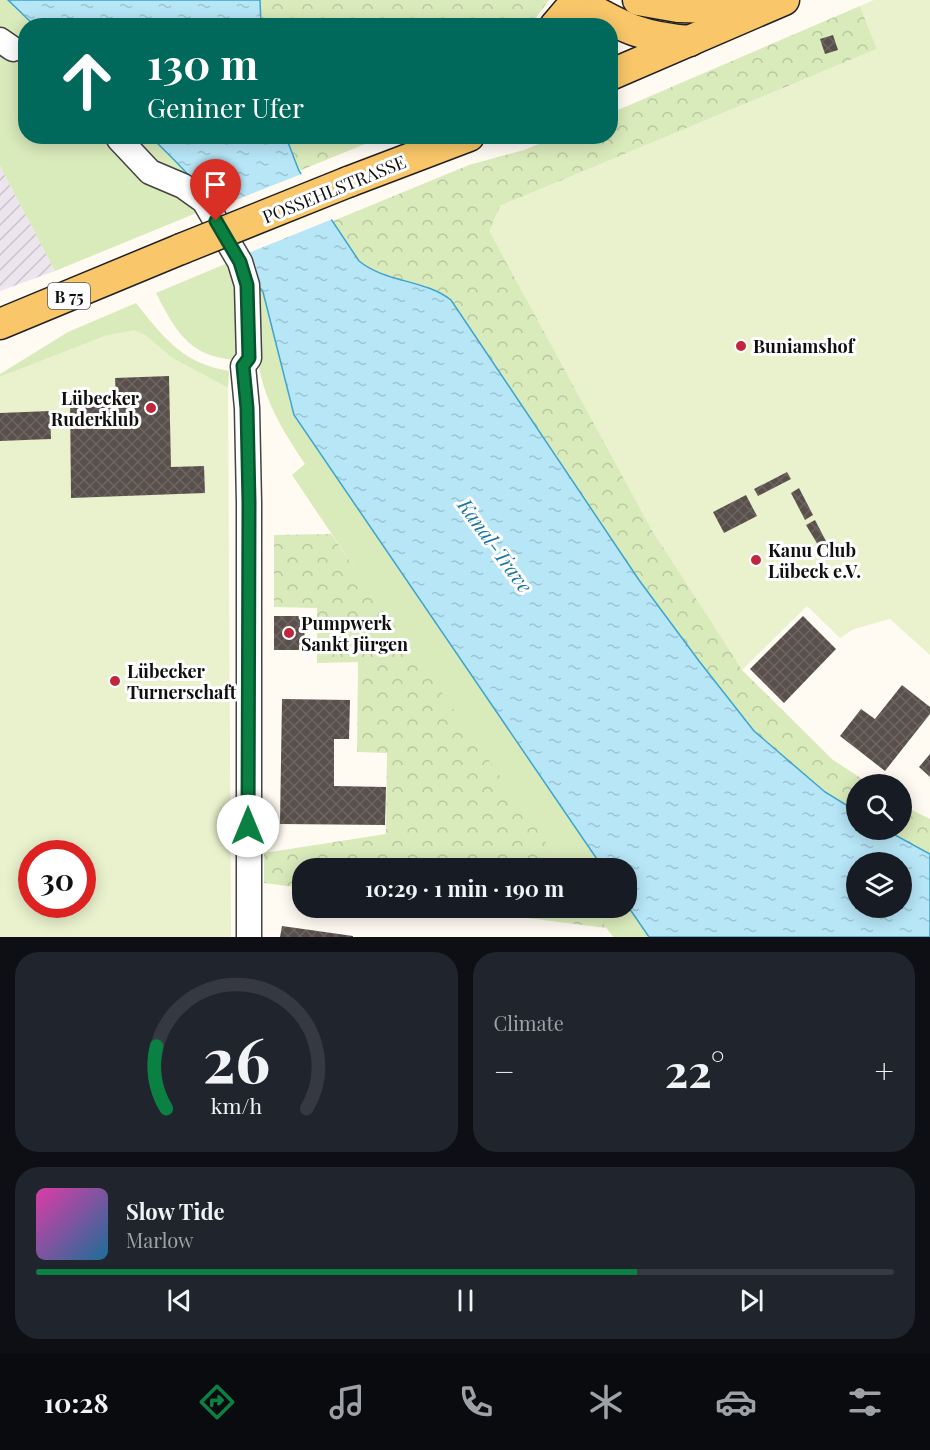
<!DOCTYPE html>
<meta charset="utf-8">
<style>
:root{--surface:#171b24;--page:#20242c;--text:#f1f3f6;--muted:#9ea1a6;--line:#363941;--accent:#0b8043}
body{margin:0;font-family:"Playfair Display",serif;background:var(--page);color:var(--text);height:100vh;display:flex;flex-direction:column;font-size:22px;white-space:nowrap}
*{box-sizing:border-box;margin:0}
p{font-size:20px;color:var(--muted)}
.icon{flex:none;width:33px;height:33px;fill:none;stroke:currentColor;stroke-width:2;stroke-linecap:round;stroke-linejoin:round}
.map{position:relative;height:937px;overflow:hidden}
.panel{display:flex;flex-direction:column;gap:15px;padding:15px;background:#0d0f14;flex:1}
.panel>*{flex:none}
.top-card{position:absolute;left:18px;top:18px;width:600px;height:126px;border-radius:24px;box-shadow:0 3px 15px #0003;background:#00695c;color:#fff;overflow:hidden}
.fabs{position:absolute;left:846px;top:774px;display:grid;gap:12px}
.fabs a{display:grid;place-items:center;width:66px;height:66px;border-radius:50%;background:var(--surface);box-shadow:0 3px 15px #0003;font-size:30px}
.speed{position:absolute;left:18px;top:840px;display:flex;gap:12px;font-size:30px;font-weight:700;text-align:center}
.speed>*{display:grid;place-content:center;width:78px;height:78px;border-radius:50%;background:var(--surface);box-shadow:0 3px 15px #0003;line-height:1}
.speed .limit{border:9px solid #d22;background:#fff;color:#111}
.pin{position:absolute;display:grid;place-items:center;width:51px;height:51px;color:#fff;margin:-62px -26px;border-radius:50% 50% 50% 0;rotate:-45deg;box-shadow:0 0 6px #0007}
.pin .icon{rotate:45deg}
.me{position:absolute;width:66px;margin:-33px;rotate:0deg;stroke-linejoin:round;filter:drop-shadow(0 0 4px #0008)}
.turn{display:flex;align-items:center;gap:21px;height:126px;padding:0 30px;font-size:27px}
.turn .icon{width:78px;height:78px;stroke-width:2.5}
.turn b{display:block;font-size:42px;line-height:51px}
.big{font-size:45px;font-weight:700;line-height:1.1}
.panel .widget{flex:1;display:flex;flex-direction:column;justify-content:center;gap:9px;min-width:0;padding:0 21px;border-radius:24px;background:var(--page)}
.panel .dial{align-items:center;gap:0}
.dial svg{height:156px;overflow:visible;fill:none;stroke:var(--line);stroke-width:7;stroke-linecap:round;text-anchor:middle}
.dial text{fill:var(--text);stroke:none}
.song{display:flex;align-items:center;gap:18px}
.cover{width:72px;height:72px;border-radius:9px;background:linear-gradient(135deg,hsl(320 70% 55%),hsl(200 70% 35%))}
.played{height:6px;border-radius:3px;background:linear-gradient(90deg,var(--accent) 70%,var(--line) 70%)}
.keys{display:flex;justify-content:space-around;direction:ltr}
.heat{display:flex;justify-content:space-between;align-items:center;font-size:33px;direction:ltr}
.panel .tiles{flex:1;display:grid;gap:15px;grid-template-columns:1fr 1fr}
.widget:last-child{grid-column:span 2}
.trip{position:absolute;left:292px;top:858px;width:345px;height:60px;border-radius:24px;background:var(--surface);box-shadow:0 3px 15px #0003;font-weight:700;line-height:60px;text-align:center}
.tab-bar{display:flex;height:96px;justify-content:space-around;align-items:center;background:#090b0e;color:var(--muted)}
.tab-bar .icon{width:42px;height:42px}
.tab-bar .active{color:var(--accent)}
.tab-bar b{font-size:27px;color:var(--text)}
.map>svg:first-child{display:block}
</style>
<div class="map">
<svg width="930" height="937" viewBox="0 0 930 937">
<defs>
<pattern id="industrial-furrows" width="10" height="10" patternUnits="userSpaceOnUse" patternTransform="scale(1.5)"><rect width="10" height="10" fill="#ece5ee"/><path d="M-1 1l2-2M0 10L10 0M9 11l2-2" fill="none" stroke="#c9c3cb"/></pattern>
<pattern id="park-crowns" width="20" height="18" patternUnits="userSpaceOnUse" patternTransform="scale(1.5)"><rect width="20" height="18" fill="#d9eabb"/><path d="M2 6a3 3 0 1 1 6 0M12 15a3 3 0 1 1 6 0" fill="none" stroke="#b9c8a0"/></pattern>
<pattern id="water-ripples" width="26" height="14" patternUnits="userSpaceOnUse" patternTransform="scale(1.5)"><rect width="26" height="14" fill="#b7e6f7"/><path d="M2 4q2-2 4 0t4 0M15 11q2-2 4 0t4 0" fill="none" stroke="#9cc4d3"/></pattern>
<pattern id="building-cross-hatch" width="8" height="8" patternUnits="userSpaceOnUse" patternTransform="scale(1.5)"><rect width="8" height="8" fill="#59504c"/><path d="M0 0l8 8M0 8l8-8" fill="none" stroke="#6c6561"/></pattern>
</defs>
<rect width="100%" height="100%" fill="#fffbf3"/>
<polygon fill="url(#industrial-furrows)" points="0,166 55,271 0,291"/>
<g fill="#d9eabb">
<polygon points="0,0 8,0 34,25 26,26 26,136 151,137 196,180 216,205 55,271 0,166"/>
<path d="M249 254 257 287 263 292 273 328 290 403 407 581 603 868H564L420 665 292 475 305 464C283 431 264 401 258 361 197 361 182 345 156 293Z"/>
<path d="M136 303C164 338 182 363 229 371L228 388 172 358 145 335H108L0 377V374L68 332Z"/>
<polygon points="627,905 649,937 613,937 592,908 627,908"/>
</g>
<g fill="url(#park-crowns)">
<polygon points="260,0 549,0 530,26 261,25"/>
<path d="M860 6 877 49 500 206 742 670 833 760 870 784H856V811L825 792 754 731 699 661 639 580 451 300C428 283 398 284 373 272 355 263 344 238 333 221L469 165 524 150 556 137 610 136 611 113Z"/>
<polygon points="286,137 382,137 299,171"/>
<polygon points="331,534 564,868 303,868 303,888 264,883 264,853 386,834 387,753 357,752 358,662 317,663 317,608 274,607 274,535"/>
<polygon points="902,805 930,819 930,854 886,830 902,830"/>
<polygon points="450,908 592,908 607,928 606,928"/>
</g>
<g fill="#e9f1cd" fill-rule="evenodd">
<polygon points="874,0 930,0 930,655 890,619 854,629 840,638 807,606 742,670 651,529 489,231 500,206 877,49 860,6"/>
<path d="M134 330 145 335 172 358 228 388 231 937H0V377L108 335ZM32 854H82V904H32Z"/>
</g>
<g fill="url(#water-ripples)" stroke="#3ea4ce" stroke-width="1.5" fill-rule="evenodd">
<polygon points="8,0 260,0 261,25 34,25"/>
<path d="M151 137H286L299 171 359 261C386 283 424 279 451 300L639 580 699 661 754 731 825 792 856 811V830H886L930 854V937H649L627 905V868H603L294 415 263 292C252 283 256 266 249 254 223 209 188 173 151 137ZM856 862H902V908H856Z"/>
</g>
<polygon fill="#fffbf3" points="304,173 335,218 246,254 215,208"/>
<g fill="url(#building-cross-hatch)">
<polygon points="833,35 838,50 825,54 820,39"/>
<polygon points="169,376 171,467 204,466 205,493 71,498 70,396 116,395 115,378"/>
<polygon points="50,411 51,439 0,441 0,413"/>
<polygon points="787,472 791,479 758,496 754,489"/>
<polygon points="799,488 813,515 805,520 791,493"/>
<polygon points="746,495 757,516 724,533 713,512"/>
<polygon points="815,520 828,545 821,550 806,525"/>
<polygon points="274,616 304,616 305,650 274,650"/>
<polygon points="803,616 836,649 784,703 750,669"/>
<polygon points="902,685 930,707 930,714 885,771 840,736 861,709 875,719"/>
<polygon points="282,699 350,700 349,739 334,739 334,786 386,787 385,825 280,824"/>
<polygon points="930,754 930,777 919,767"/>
<polygon points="282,926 353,936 353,937 280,937"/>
</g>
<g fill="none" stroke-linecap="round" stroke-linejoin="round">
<defs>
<g id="minor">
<polyline points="0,40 13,49"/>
<polyline points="119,139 150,172 183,186 204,201 240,262 247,285 249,358 243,366 247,408 249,503 249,937"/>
</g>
<g id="major">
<polyline points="638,0 678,7 754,9"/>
<path d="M576 1C622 26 637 37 690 41"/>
<polyline points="555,26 577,0"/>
<polyline points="610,75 784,0"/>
<polyline points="348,182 469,136"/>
<polyline points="0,324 181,249"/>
</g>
</defs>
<use href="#minor" stroke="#434343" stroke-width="27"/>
<use href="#major" stroke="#212121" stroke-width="33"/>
<use href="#minor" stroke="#fff" stroke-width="24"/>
<use href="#major" stroke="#f9c669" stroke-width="30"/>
<defs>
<polyline id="major-bridge" points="181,249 348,182"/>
</defs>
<use href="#major-bridge" stroke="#212121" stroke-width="33" stroke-linecap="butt"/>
<use href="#major-bridge" stroke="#f9c669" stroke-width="30"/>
</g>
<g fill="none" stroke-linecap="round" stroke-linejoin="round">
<defs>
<polyline id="route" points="216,221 240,262 247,285 249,358 243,366 247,408 249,503 248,826"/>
</defs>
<use href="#route" stroke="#07532c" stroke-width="15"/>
<use href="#route" stroke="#0b8043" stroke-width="10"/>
</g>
<g fill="#c2263f" stroke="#fff" stroke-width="2">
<circle cx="741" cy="346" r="6"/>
<circle cx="151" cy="408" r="6"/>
<circle cx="756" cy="560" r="6"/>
<circle cx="289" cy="633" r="6"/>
<circle cx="115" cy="681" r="6"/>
</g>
<g text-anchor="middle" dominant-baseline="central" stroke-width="6" stroke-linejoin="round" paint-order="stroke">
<rect fill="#fff" stroke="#585858" stroke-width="1.5" x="48" y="283" width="42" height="26" rx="4.5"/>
<g font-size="16" font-weight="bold" fill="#101010">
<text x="69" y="296">B 75</text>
</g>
<g font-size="18" fill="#101010" stroke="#fff">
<text transform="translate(334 189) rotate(-22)">POSSEHLSTRASSE</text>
</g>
<g font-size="18" font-weight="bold" fill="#101010" stroke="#fff" text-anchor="start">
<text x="753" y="346">Buniamshof</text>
<text x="139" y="398" text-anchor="end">Lübecker<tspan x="139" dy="21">Ruderklub</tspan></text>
<text x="768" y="550">Kanu Club<tspan x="768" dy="21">Lübeck e.V.</tspan></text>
<text x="301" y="623">Pumpwerk<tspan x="301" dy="21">Sankt Jürgen</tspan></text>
<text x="127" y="671">Lübecker<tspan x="127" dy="21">Turnerschaft</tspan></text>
</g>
<g font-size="20" font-style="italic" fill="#1776a4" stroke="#fff">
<text transform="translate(496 545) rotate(54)">Kanal-Trave</text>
</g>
</g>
</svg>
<div class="fabs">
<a><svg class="icon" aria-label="search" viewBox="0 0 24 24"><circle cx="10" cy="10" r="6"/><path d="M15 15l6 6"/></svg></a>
<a><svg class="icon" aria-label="layers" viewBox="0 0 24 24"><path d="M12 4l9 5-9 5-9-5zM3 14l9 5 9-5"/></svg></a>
</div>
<div class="speed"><div class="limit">30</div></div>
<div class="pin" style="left:216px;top:221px;background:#d93025"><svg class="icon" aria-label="arrive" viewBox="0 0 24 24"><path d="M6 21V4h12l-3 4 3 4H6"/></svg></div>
<svg class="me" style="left:248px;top:826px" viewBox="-20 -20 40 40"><circle r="19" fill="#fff"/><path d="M0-13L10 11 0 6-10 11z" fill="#0b8043"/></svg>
<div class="trip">10:29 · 1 min · 190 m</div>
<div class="top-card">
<div class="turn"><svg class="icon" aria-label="ahead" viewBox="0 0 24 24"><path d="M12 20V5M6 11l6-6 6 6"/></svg><div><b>130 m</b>Geniner Ufer</div></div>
</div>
</div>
<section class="panel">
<div class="tiles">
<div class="widget dial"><svg viewBox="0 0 100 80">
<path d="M14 69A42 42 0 1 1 86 69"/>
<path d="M14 69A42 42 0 0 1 9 37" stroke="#0b8043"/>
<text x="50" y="56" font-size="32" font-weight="700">26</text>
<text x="50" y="72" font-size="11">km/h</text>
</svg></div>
<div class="widget"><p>Climate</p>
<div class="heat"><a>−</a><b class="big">22°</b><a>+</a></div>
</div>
<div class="widget">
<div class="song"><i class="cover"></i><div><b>Slow Tide</b><p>Marlow</p></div></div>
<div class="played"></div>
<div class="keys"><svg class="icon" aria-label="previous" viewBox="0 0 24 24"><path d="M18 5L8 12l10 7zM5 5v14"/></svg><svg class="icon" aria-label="pause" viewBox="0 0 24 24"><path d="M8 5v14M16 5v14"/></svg><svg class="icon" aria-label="next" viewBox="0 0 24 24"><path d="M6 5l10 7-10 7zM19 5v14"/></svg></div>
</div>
</div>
</section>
<nav class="tab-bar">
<b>10:28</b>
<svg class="icon active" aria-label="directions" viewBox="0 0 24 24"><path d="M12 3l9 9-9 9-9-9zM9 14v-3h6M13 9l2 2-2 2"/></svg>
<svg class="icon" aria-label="music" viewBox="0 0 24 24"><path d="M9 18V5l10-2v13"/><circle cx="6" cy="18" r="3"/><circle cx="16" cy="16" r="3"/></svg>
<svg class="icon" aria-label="phone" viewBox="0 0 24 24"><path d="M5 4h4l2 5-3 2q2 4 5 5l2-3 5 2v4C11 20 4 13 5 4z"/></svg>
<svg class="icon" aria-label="climate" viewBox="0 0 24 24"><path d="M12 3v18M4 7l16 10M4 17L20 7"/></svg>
<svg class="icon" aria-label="car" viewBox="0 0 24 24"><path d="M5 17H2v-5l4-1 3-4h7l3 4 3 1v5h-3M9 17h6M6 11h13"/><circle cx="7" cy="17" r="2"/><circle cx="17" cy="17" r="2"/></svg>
<svg class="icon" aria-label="filters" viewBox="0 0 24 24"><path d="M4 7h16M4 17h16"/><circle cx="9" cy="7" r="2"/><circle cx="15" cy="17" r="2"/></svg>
</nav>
